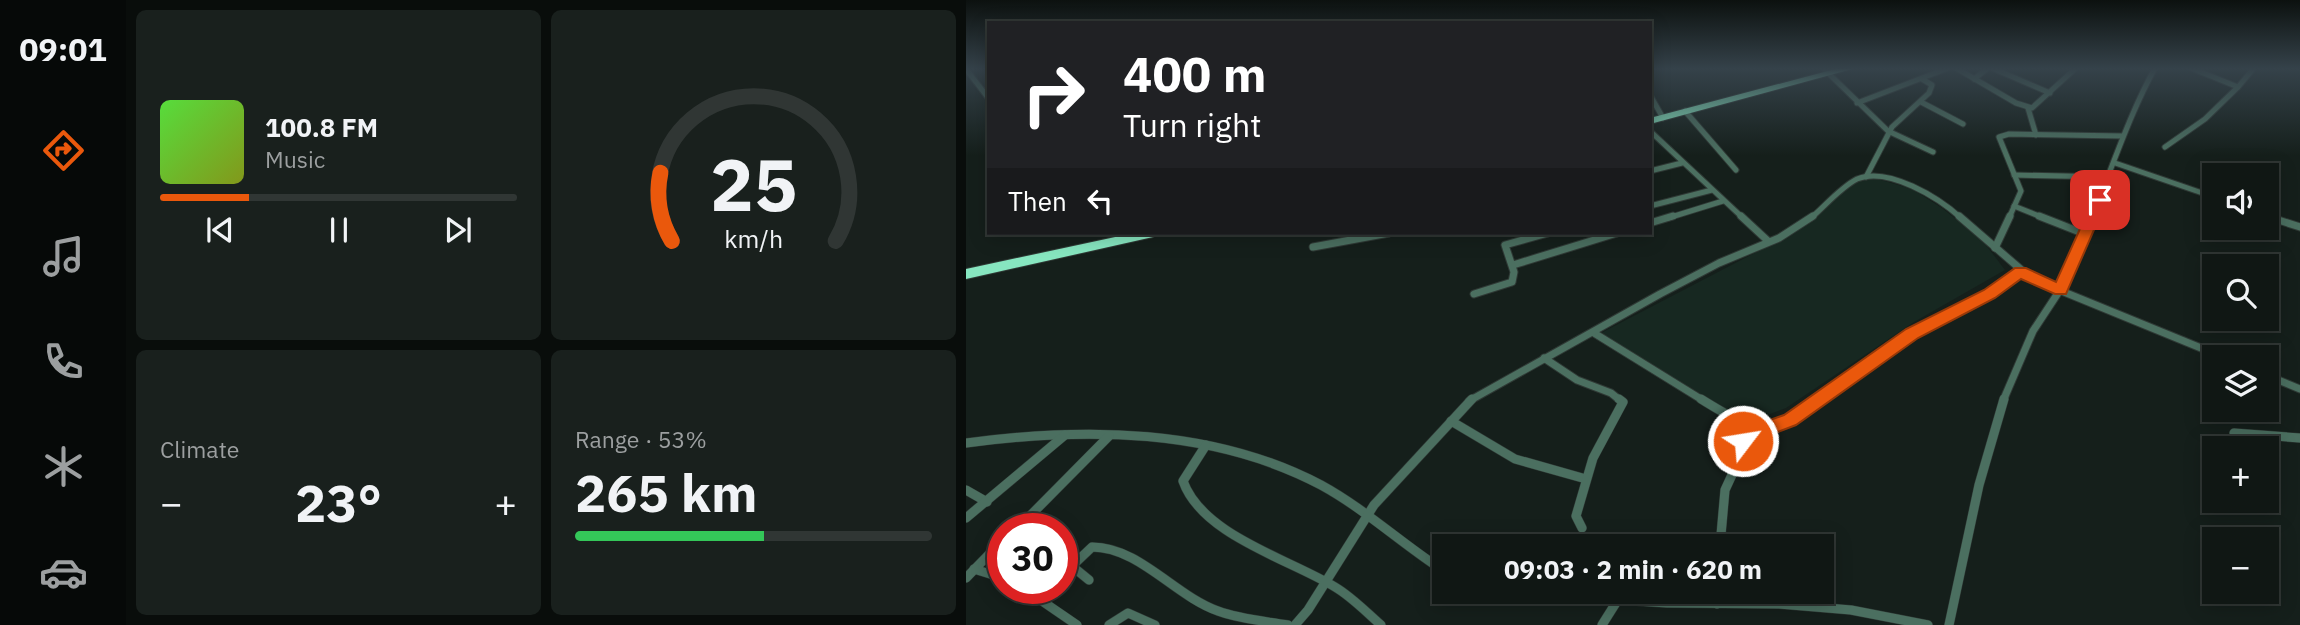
<!DOCTYPE html>
<meta charset="utf-8">
<style>
:root{--surface:#101714;--page:#19201d;--text:#f1f3f6;--muted:#9c9fa0;--line:#303634;--accent:#ea580c}
body{margin:0;font-family:"IBM Plex Sans",sans-serif;background:var(--page);color:var(--text);height:100vh;display:flex;flex-direction:column;font-size:26px;white-space:nowrap}
*{box-sizing:border-box;margin:0}
p{font-size:23px;color:var(--muted)}
.icon{flex:none;width:38px;height:38px;fill:none;stroke:currentColor;stroke-width:2;stroke-linecap:round;stroke-linejoin:round}
.map{position:relative;flex:1;overflow:hidden}
.sheet{display:flex;flex-direction:column;gap:10px;padding:10px;background:#090d0b;width:840px}
.sheet>*{flex:none}
.hud{position:absolute;left:21px;top:21px;width:665px;height:214px;border-radius:0px;box-shadow:0 4px 18px #0003,0 0 0 2px var(--line);background:#202124;color:#fff;overflow:hidden}
.fabs{position:absolute;left:1236px;top:163px;display:grid;gap:14px}
.fabs a{display:grid;place-items:center;width:77px;height:77px;border-radius:0px;background:var(--surface);box-shadow:0 4px 18px #0003,0 0 0 2px var(--line);font-size:35px}
.speed{position:absolute;left:21px;top:513px;display:flex;gap:14px;font-size:35px;font-weight:700;text-align:center}
.speed>*{display:grid;place-content:center;width:91px;height:91px;border-radius:50%;background:var(--surface);box-shadow:0 4px 18px #0003,0 0 0 2px var(--line);line-height:1}
.speed .limit{border:10px solid #d22;background:#fff;color:#111}
.pin{position:absolute;display:grid;place-items:center;width:60px;height:60px;color:#fff;margin:-30px;border-radius:14px;box-shadow:0 4px 10px #0006}
.me{position:absolute;width:77px;margin:-38px;rotate:59deg;stroke-linejoin:round;filter:drop-shadow(0 0 5px #0008)}
.turn{display:flex;align-items:center;gap:24px;height:147px;padding:0 21px;font-size:32px}
.turn .icon{width:91px;height:91px;stroke-width:2.5}
.turn b{display:block;font-size:49px;line-height:60px}
.then{display:flex;align-items:center;height:66px;padding:0 21px;background:#0003;gap:14px;font-size:26px}
.big{font-size:52px;font-weight:700;line-height:1.1}
.sheet .card{flex:1;display:flex;flex-direction:column;justify-content:center;gap:10px;min-width:0;padding:0 24px;border-radius:10px;background:var(--page)}
.sheet .dial{align-items:center;gap:0}
.dial svg{height:182px;overflow:visible;fill:none;stroke:var(--line);stroke-width:7;stroke-linecap:round;text-anchor:middle}
.dial text{fill:var(--text);stroke:none}
.song{display:flex;align-items:center;gap:21px}
.cover{width:84px;height:84px;border-radius:10px;background:linear-gradient(135deg,hsl(110 70% 55%),hsl(70 70% 35%))}
.played{height:7px;border-radius:4px;background:linear-gradient(90deg,var(--accent) 25%,var(--line) 25%)}
.keys{display:flex;justify-content:space-around;direction:ltr}
.heat{display:flex;justify-content:space-between;align-items:center;font-size:38px;direction:ltr}
.charge{height:10px;border-radius:5px;background:linear-gradient(90deg,#34c759 53%,var(--line) 0)}
.sheet .tiles{flex:1;display:grid;gap:10px;grid-template-columns:repeat(2,1fr)}
.trip{position:absolute;left:466px;top:534px;width:402px;height:70px;border-radius:0px;background:var(--surface);box-shadow:0 4px 18px #0003,0 0 0 2px var(--line);font-weight:700;line-height:70px;text-align:center}
main{display:flex;flex:1;min-height:0}
.tabs{display:flex;flex-direction:column;width:126px;justify-content:space-around;align-items:center;background:#060908;color:var(--muted)}
.tabs .icon{width:49px;height:49px}
.tabs .selected{color:var(--accent)}
.tabs b{font-size:32px;color:var(--text)}
.map>svg:first-child{display:block}
</style>
<main>
<nav class="tabs">
<b>09:01</b>
<svg class="icon selected" aria-label="directions" viewBox="0 0 24 24"><path d="M12 3l9 9-9 9-9-9zM9 14v-3h6M13 9l2 2-2 2"/></svg>
<svg class="icon" aria-label="music" viewBox="0 0 24 24"><path d="M9 18V5l10-2v13"/><circle cx="6" cy="18" r="3"/><circle cx="16" cy="16" r="3"/></svg>
<svg class="icon" aria-label="phone" viewBox="0 0 24 24"><path d="M5 4h4l2 5-3 2q2 4 5 5l2-3 5 2v4C11 20 4 13 5 4z"/></svg>
<svg class="icon" aria-label="climate" viewBox="0 0 24 24"><path d="M12 3v18M4 7l16 10M4 17L20 7"/></svg>
<svg class="icon" aria-label="car" viewBox="0 0 24 24"><path d="M5 17H2v-5l4-1 3-4h7l3 4 3 1v5h-3M9 17h6M6 11h13"/><circle cx="7" cy="17" r="2"/><circle cx="17" cy="17" r="2"/></svg>
</nav>
<section class="sheet">
<div class="tiles">
<div class="card">
<div class="song"><i class="cover"></i><div><b>100.8 FM</b><p>Music</p></div></div>
<div class="played"></div>
<div class="keys"><svg class="icon" aria-label="previous" viewBox="0 0 24 24"><path d="M18 5L8 12l10 7zM5 5v14"/></svg><svg class="icon" aria-label="pause" viewBox="0 0 24 24"><path d="M8 5v14M16 5v14"/></svg><svg class="icon" aria-label="next" viewBox="0 0 24 24"><path d="M6 5l10 7-10 7zM19 5v14"/></svg></div>
</div>
<div class="card dial"><svg viewBox="0 0 100 80">
<path d="M14 69A42 42 0 1 1 86 69"/>
<path d="M14 69A42 42 0 0 1 9 39" stroke="#ea580c"/>
<text x="50" y="56" font-size="32" font-weight="700">25</text>
<text x="50" y="72" font-size="11">km/h</text>
</svg></div>
<div class="card"><p>Climate</p>
<div class="heat"><a>−</a><b class="big">23°</b><a>+</a></div>
</div>
<div class="card"><p>Range · 53%</p><b class="big">265 km</b><div class="charge"></div></div>
</div>
</section>
<div class="map">
<svg width="1334" height="625" viewBox="0 0 1334 625">
<rect width="100%" height="100%" fill="#151f1b"/>
<polygon fill="#172821" points="898,175 946,189 976,208 1017,241 1039,270 948,322 820,408 786,421 757,408 635,333 827,233 882,182"/>
<g fill="none" stroke-linecap="round" stroke-linejoin="round">
<defs>
<g id="street-far2">
<polyline points="857,68 922,131 967,152"/>
<polyline points="990,68 1050,103 1066,108 1110,68"/>
<polyline points="1026,68 1084,93"/>
<polyline points="1225,68 1272,87 1288,68"/>
<polyline points="0,69 23,99"/>
<polyline points="1008,79 1022,68"/>
<polyline points="684,95 697,118"/>
<polyline points="955,102 997,124"/>
<polyline points="891,103 982,68"/>
<polyline points="1062,108 1070,135"/>
<polyline points="719,111 770,170"/>
<polyline points="684,131 777,218"/>
<polyline points="1199,147 1239,119 1272,87"/>
<polyline points="1149,163 1248,197"/>
<polyline points="684,171 716,163"/>
<polyline points="1048,175 1144,177"/>
<polyline points="900,177 926,127 963,93 966,85 956,79"/>
<polyline points="684,206 746,190"/>
<polyline points="1048,206 1078,218"/>
<polyline points="1300,216 1305,218"/>
<polyline points="702,218 757,201"/>
<path d="M845 218C859 206 875 187 891 179 922 166 973 198 995 218"/>
<polyline points="1043,218 1055,191 1033,137 1043,134 1157,136"/>
<path d="M1125 218C1147 167 1162 117 1189 68"/>
</g>
<g id="street-far1">
<polyline points="775,216 802,241"/>
<polyline points="993,216 1066,279 1257,357"/>
<polyline points="1073,216 1119,234"/>
<polyline points="1300,216 1334,227"/>
<polyline points="684,223 707,216"/>
<polyline points="347,247 423,233"/>
<polyline points="1029,248 1044,216"/>
<polyline points="547,265 651,233"/>
<polyline points="508,294 546,282 548,272 539,245 582,233"/>
<polyline points="628,333 738,401"/>
<polyline points="578,358 611,380 645,393 655,401"/>
<polyline points="1300,375 1334,389"/>
<polyline points="503,401 694,294 753,263 813,238 847,216"/>
<polyline points="852,401 946,334 1023,294 1054,272"/>
<polyline points="1037,401 1067,331 1094,290 1126,216"/>
</g>
<g id="street">
<path d="M735 399C788 432 802 437 855 399"/>
<polyline points="485,421 549,459 620,479"/>
<polyline points="1268,433 1334,438"/>
<path d="M0 443C119 427 247 428 355 485 399 509 436 544 478 571"/>
<path d="M240 445 217 481C236 535 323 559 369 587 386 597 400 612 415 625"/>
<polyline points="0,490 21,502"/>
<polyline points="0,518 99,435"/>
<polyline points="52,528 143,436"/>
<polyline points="616,528 610,516 627,458 657,402 653,399"/>
<polyline points="754,546 759,490 771,464 782,425"/>
<polyline points="96,558 123,580"/>
<path d="M106 566 126 547C173 547 209 596 252 611 273 619 299 621 322 625"/>
<polyline points="8,569 37,578"/>
<polyline points="0,578 37,540"/>
<polyline points="57,588 111,625"/>
<polyline points="533,592 701,603 813,604 885,610 962,625"/>
<polyline points="751,592 751,604"/>
<polyline points="143,625 162,613 189,625"/>
<polyline points="329,625 342,610 408,505 506,399"/>
<polyline points="636,625 653,598"/>
<polyline points="983,625 1013,485 1038,399"/>
</g>
<g id="highway">
<polygon points="873,68 890,68 684,124 684,118"/>
<polygon points="168,233 193,233 187,237 0,279 0,269"/>
</g>
</defs>
<use href="#street-far2" stroke="#2f3935" stroke-width="7"/>
<use href="#street-far1" stroke="#2f3935" stroke-width="9"/>
<use href="#street" stroke="#2f3935" stroke-width="10"/>
<use href="#highway" stroke="#2f3935" stroke-width="2"/>
<use href="#street-far2" stroke="#4b6f60" stroke-width="5"/>
<use href="#street-far1" stroke="#4b6f60" stroke-width="7"/>
<use href="#street" stroke="#4b6f60" stroke-width="9"/>
<use href="#highway" fill="#87e6c0" fill-rule="evenodd"/>
</g>
<linearGradient id="sky" x2="0" y2="1"><stop stop-color="#0c110f"/><stop offset="0.44" stop-color="#35424a"/><stop offset="1" stop-color="#35424a" stop-opacity="0"/></linearGradient>
<rect width="1334" height="156" fill="url(#sky)"/>
<polygon fill="#ea580c" stroke="#983908" stroke-width="2" points="1134,196 1141,200 1100,294 1089,294 1055,279 1029,298 952,338 830,425 804,435 788,433 784,447 771,447 768,441 775,419 804,420 818,415 940,329 1018,290 1049,268 1060,268 1090,282 1127,200"/>
</svg>
<div class="fabs">
<a><svg class="icon" aria-label="sound" viewBox="0 0 24 24"><path d="M4 9h4l5-4v14l-5-4H4zM17 9q2 3 0 6"/></svg></a>
<a><svg class="icon" aria-label="search" viewBox="0 0 24 24"><circle cx="10" cy="10" r="6"/><path d="M15 15l6 6"/></svg></a>
<a><svg class="icon" aria-label="layers" viewBox="0 0 24 24"><path d="M12 4l9 5-9 5-9-5zM3 14l9 5 9-5"/></svg></a>
<a>+</a>
<a>−</a>
</div>
<div class="speed"><div class="limit">30</div></div>
<div class="pin" style="left:1134px;top:200px;background:#d93025"><svg class="icon" aria-label="arrive" viewBox="0 0 24 24"><path d="M6 21V4h12l-3 4 3 4H6"/></svg></div>
<svg class="me" style="left:777px;top:441px" viewBox="-20 -20 40 40"><circle r="17" fill="#ea580c" stroke="#fff" stroke-width="3"/><path d="M0-11L8 9 0 5-8 9z" fill="#fff"/></svg>
<div class="trip">09:03 · 2 min · 620 m</div>
<div class="hud">
<div class="turn"><svg class="icon" aria-label="right" viewBox="0 0 24 24"><path d="M7 20v-9h11M14 6l5 5-5 5"/></svg><div><b>400 m</b>Turn right</div></div>
<div class="then">Then<svg class="icon" aria-label="left" viewBox="0 0 24 24"><path d="M17 20v-9H6M10 6l-5 5 5 5"/></svg></div>
</div>
</div>
</main>
